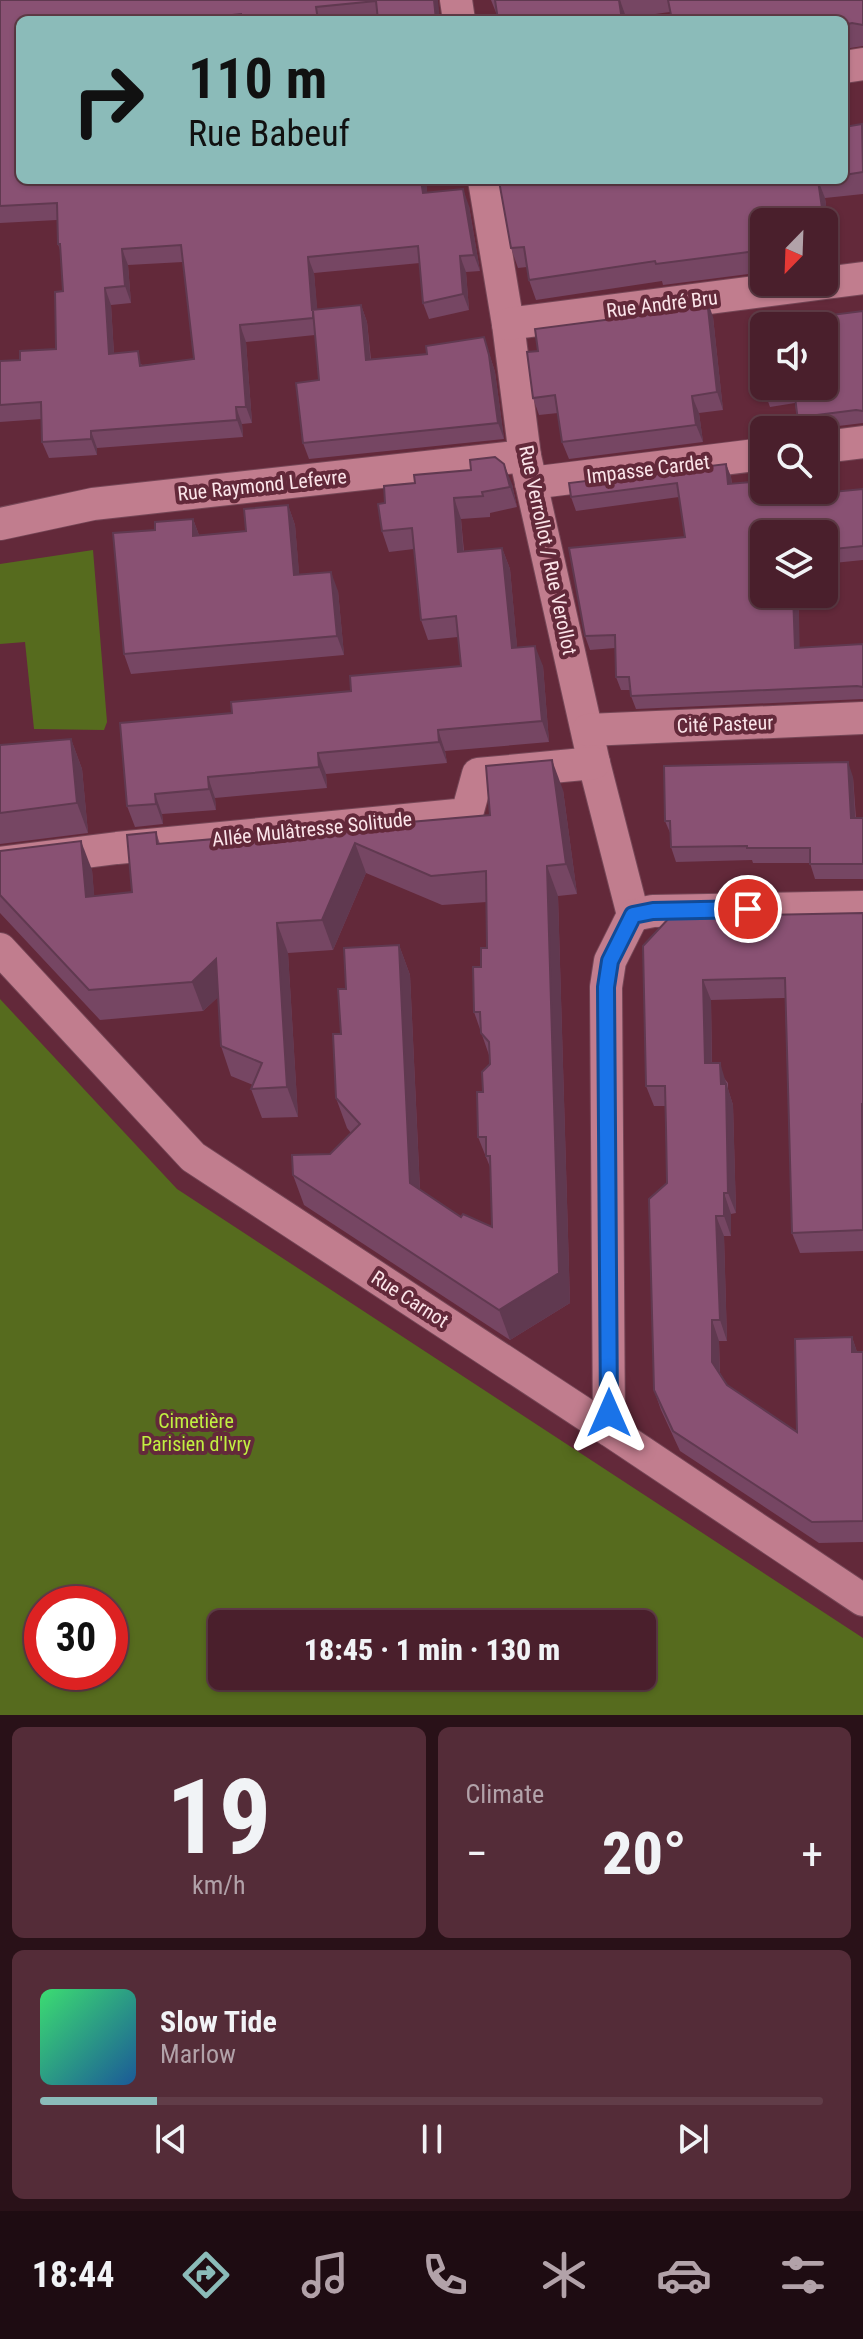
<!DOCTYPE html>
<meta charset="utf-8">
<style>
:root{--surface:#4a1f2c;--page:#542c38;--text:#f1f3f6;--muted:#b2a2a9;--line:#613d48;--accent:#8bbbb9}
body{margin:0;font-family:"Roboto Condensed",sans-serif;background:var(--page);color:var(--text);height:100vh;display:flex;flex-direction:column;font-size:30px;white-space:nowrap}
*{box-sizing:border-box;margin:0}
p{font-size:26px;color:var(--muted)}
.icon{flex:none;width:44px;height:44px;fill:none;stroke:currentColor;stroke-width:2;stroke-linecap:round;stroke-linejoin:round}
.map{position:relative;height:1715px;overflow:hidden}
.details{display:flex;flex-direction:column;gap:12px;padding:12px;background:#291118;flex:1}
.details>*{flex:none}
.guide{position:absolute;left:16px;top:16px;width:832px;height:168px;border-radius:12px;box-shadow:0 2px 6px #0004,0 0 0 2px var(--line);background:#8bbbb9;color:#111;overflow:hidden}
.needle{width:52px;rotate:203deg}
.fabs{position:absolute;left:750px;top:208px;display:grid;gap:16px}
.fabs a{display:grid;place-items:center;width:88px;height:88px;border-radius:12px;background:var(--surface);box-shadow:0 2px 6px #0004,0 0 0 2px var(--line);font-size:40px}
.speed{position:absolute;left:24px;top:1586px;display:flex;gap:16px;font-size:40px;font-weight:700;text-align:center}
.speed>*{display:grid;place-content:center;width:104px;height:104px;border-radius:50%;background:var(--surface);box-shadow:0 2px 6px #0004,0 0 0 2px var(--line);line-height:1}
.speed .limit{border:12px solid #d22;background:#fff;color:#111}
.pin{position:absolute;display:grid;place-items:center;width:68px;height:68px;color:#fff;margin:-34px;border:4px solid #fff;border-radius:50%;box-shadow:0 2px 8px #0007}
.me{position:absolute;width:88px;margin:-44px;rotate:0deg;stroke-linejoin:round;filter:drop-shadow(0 0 6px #0008)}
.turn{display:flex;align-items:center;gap:28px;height:168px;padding:0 40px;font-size:36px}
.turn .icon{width:104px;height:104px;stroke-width:2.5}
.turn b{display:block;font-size:56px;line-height:68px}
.big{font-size:60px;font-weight:800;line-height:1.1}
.details .tile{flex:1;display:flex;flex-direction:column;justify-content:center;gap:12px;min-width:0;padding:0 28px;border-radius:12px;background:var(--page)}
.details .dial{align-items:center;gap:0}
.dial b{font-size:104px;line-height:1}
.song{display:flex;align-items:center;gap:24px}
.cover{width:96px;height:96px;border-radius:12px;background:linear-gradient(135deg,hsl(140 70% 55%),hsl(210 70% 35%))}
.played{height:8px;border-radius:4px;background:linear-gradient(90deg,var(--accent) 15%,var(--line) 15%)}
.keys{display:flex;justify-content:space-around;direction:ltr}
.heat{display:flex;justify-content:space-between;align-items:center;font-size:44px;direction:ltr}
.details .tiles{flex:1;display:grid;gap:12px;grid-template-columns:1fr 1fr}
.tile:last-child{grid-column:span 2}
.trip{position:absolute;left:208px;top:1610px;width:448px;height:80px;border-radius:12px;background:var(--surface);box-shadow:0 2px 6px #0004,0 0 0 2px var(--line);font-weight:800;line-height:80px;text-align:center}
.tab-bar{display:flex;height:128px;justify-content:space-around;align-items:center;background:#1e0c12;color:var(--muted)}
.tab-bar .icon{width:56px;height:56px}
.tab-bar .current{color:var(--accent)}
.tab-bar b{font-size:36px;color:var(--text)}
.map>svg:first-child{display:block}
</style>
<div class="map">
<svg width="863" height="1715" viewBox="0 0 863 1715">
<rect width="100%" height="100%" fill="#63293a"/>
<g fill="#566b1e" fill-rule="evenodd">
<polygon points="93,550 107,722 104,730 34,729 25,642 0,644 0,564"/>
<path d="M0 999 177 1189 863 1638V1715H0ZM42 1604H110V1672H42ZM222 1624H642V1676H222Z"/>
</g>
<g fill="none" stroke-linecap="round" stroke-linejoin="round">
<defs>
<g id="minor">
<polyline points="456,0 459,20"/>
<polyline points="844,67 863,64"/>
<polyline points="484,180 508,324 525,456 594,763 633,915"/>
<polyline points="508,324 863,278"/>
<polyline points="824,447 863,442"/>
<polyline points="531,483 764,454"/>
<polyline points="0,524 93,504 525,456"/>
<polyline points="588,730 863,718"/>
<polyline points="0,863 117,848 467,814 478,774 594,763"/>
<polyline points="633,915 653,911 863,907"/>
<polyline points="0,949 193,1157 609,1430 863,1600"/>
<polyline points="609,1430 606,987 610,961 633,915"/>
</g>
</defs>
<use href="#minor" stroke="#754656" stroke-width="34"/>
<use href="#minor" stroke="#c17d8e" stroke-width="32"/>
</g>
<g fill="#764663" fill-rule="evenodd">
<path d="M0 0H438L378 18 361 20H20V180H426L427 193 469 206 480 271 466 272 469 310 429 319 423 303 420 263 314 273 317 310 361 305 367 322 371 359 427 354 484 337 495 372 504 439 309 459 303 443 319 380 315 335 246 342 252 423 242 424 243 437 97 448V455L49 458 42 442V419L0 422V361L20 360 56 349 63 291 61 253 58 244 57 220 0 223ZM183 262 194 359 143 365 114 354 111 305 131 303 128 265Z"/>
<polygon points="491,0 863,0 863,46 844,49 844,20 670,12 626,18 627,20 499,20"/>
<polygon points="844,127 863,127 863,194 825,198 834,263 824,264 824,222 764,222 764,272 663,285 662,281 536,300 529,280 527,267 518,268 511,248 508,180 844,180"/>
<polygon points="664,311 713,317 723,410 699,413 703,442 569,459 562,442 558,413 539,415 533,398 538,351 651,314"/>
<polygon points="863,311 863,423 822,428 817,430 799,430 795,403 770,407 765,393"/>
<polygon points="726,464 731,477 732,484 795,495 863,489 863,560 824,564 824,534 764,534 764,594 797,594 799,614 799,648 863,644 863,699 636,709 631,696 630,690 621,690 616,677 615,648 590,650 585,636 685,537 679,497 576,511 571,497"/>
<polygon points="512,484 517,507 490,513 490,517 461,519 464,551 502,548 510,569 517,647 543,666 549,742 445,751 447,763 326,774 327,788 215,798 216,810 162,814 163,824 135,827 127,806 232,713 351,691 461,666 458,637 428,640 421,620 414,549 389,552 382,531 378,504"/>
<polygon points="288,505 295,525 299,574 338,591 344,655 131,674 124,654 155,530 193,519 199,535 246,531"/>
<polygon points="71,739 82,769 88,833 0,844 0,745"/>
<polygon points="853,777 856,818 863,818 863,879 815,879 810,863 753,863 752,860 676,862 671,847 671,835 665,821"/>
<polygon points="563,790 577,894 558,896 570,1303 510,1340 304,1205 293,1175 330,1154 351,1133 347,1128 336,1098 341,1034 346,989 399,945 410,975 420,1190 461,1217 492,1227 490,1167 478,1137 483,1092 490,1064 489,1055 474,1012 481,967 487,948 487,902 442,905 366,873 333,950 288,953 298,1117 262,1118 251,1089 253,1085 231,1076 221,1046 218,997 203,1011 100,1020 0,913 0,851 92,870 94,896 132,892 156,832 160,844 490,815"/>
<polygon points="863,913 863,1251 800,1253 792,1233 785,998 711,1000 712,1063 728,1083 728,1089 733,1105 736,1213 731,1214 731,1236 724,1236 727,1341 719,1341 720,1373 727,1385 797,1432 852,1337 857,1352 863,1352 863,1542 819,1543 680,1451 661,1410 654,1390 667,1183 665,1106 654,1106 646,1086 643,946"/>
</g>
<g fill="#603950">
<polygon points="434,0 438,0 440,20 436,20"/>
<polygon points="619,0 620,0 627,20 622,20"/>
<polygon points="421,180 426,180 429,210 423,193"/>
<polygon points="818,180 825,198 834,263 827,242"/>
<polygon points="463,189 469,206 480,271 474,255"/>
<polygon points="122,249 128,265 131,303 125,286"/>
<polygon points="460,256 466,272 469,310 463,294"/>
<polygon points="308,257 314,273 319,327 312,310"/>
<polygon points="105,288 111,305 115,371 109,354"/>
<polygon points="707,299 713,317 723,410 717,392"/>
<polygon points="361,305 367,322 372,376 366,360"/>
<polygon points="240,325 246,342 252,423 246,407"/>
<polygon points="484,337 495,372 504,439 498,423"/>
<polygon points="692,396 699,413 703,442 696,425"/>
<polygon points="236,407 242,424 243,437 237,420"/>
<polygon points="807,419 811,430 799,430 799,429"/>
<polygon points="91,431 97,448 97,455 91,439"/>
<polygon points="504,464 512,484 517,507 510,487"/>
<polygon points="726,464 731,477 733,498 728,484"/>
<polygon points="454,498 461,519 465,573 458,552"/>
<polygon points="288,505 295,525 301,594 294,575"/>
<polygon points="193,519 200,538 193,536"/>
<polygon points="502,548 510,569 519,668 512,648"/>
<polygon points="331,572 338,591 344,655 337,636"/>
<polygon points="793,594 797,594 799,614 800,662 795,648"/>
<polygon points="535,646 543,666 549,742 542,721"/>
<polygon points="438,730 445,751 447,763 439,742"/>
<polygon points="71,739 82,769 88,833 77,803"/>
<polygon points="318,753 326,774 327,788 319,767"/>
<polygon points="552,760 563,790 577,894 566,864"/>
<polygon points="848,762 853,777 856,833 851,818"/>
<polygon points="208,777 215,798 216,810 209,789"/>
<polygon points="155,794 162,814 163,824 156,804"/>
<polygon points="81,841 92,870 97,926 86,897"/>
<polygon points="355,843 366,873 333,950 322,920"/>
<polygon points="547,866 558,896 570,1303 510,1340 499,1310"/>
<polygon points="277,923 288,953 298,1117 287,1087"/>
<polygon points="399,945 410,975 421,1213 410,1183"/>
<polygon points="216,959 227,989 203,1011 192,982"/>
<polygon points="703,980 711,1000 712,1083 705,1063"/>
<polygon points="720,1063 733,1105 736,1213 728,1193"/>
<polygon points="724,1193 731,1214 731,1236 724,1216"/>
<polygon points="716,1216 724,1236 727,1341 720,1320"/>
<polygon points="712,1320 719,1341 720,1383 712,1362"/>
<polygon points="852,1337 859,1358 852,1352"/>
</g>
<g fill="#895173" stroke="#603950" stroke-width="2" fill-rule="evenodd">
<path d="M0 0H434L436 20H378L376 1 316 7 318 20H241V14L183 20H20V180H421L423 193 463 189 474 255 460 256 463 294 423 303 418 246 308 257 312 310 361 305 366 360 427 354 426 346 484 337 489 355 498 423 303 443 296 383 319 380 313 311V318L240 325 246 407H236L237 420 91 431V439L42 442 41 402 0 405V361L20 360V351L56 349 55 292 63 291 60 244H58L57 203 0 206ZM181 245 194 359 140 366 138 351 109 354 105 288 125 286 122 249Z"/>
<polygon points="495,0 619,0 622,20 498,20"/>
<polygon points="668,0 863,0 863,25 852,23 844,25 844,20 672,20"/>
<polygon points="862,124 863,172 844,175 844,127"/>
<polygon points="508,180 818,180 824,222 764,222 764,250 656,264 655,261 529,280 524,247 511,248 499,181"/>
<polygon points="824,223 827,242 824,243"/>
<polygon points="707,299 717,392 692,396 696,425 562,442 555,395 533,398 527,352 538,351 535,329 651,314 664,311 663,305"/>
<polygon points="863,311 863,411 856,410 817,415 807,419 799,429 794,389 765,393 764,386 824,386 824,329 823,316"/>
<polygon points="764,338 764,384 760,339"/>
<polygon points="495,457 504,464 510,487 482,492 483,496 454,498 458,552 502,548 512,648 535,646 542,721 438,730 439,742 318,753 319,767 208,777 209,789 155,794 156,804 127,806 120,723 232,713 231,702 351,691 350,676 461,666 456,616 421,620 412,528 382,531 378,504 385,503 384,486 415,483 414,475 471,470 470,460"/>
<polygon points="726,464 728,484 764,481 764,490 791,490 792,496 863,489 863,546 824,550 824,534 764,534 764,594 793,594 795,648 863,644 863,687 857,686 631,696 629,677 616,677 615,635 585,636 569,548 685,537 677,483 571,497 569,483"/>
<polygon points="288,505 294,575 331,572 337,636 124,654 113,533 155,530 155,522 193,519 193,536 246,531 244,509"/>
<polygon points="71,739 77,803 0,813 0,745"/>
<polygon points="552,760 566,864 547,866 559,1273 499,1310 293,1175 292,1155 330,1154 360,1124 336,1098 333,1034 341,1034 338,989 346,989 344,948 399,945 410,1183 461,1217 463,1214 492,1227 490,1156 486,1156 486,1137 478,1137 477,1092 483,1092 482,1072 490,1064 489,1042 481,1033 480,1012 474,1012 473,967 481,967 481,948 487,948 486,871 431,876 355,843 322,920 277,923 287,1087 251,1089 262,1063 221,1046 216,959 192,982 89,990 0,895 0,851 81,841 86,897 132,892 127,835 156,832 157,844 490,815 486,766"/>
<polygon points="848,762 851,818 863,818 863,864 810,864 810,848 747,848 747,846 671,847 670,821 665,821 664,766"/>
<polygon points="863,913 863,1104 862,1104 863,1230 792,1233 785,978 703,980 705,1063 720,1063 721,1084 726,1084 728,1193 724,1193 724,1216 716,1216 720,1320 712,1320 712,1362 727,1385 797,1432 795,1339 852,1337 852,1352 863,1352 863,1521 812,1522 673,1431 654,1390 649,1199 667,1183 666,1128 665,1086 646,1086 643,946 670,917"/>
</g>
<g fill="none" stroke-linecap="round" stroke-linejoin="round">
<defs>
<polyline id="route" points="609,1413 606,987 610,961 633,915 653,911 748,909"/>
</defs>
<use href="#route" stroke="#114b97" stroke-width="20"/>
<use href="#route" stroke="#1a73e8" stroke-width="14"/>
</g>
<g text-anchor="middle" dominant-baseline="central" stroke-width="8" stroke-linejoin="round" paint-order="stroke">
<g font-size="20" fill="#fbe4e9" stroke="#63293a">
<text transform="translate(662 304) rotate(-7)">Rue André Bru</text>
<text transform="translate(648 469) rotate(-7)">Impasse Cardet</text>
<text transform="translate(262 485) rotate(-6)">Rue Raymond Lefevre</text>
<text transform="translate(548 550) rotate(78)">Rue Verrollot / Rue Verollot</text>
<text transform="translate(725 724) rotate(-2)">Cité Pasteur</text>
<text transform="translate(312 829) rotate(-6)">Allée Mulâtresse Solitude</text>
<text transform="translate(410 1299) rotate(33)">Rue Carnot</text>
</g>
<g font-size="20" fill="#c1ef41" stroke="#63293a">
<text x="196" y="1421">Cimetière<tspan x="196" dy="23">Parisien d'Ivry</tspan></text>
</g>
</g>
</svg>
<div class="fabs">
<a><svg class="needle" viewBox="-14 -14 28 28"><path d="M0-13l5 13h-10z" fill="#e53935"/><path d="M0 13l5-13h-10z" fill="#b2a2a9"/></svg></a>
<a><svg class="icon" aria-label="sound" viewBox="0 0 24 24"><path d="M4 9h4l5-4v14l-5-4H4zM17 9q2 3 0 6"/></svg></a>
<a><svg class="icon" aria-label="search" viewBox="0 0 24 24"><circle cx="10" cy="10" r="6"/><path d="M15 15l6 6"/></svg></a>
<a><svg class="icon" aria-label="layers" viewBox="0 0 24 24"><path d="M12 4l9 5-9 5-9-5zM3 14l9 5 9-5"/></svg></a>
</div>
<div class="speed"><div class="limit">30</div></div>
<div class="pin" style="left:748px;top:909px;background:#d93025"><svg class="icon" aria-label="arrive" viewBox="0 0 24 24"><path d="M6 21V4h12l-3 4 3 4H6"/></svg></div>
<svg class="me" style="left:609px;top:1413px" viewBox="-20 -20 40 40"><path d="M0-17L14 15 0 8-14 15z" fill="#1a73e8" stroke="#fff" stroke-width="4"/></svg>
<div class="trip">18:45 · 1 min · 130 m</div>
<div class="guide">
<div class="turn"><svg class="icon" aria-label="right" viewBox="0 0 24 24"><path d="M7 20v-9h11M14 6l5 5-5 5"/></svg><div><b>110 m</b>Rue Babeuf</div></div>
</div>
</div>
<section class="details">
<div class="tiles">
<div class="tile dial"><b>19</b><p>km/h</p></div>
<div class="tile"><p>Climate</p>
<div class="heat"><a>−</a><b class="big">20°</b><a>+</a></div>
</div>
<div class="tile">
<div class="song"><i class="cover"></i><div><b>Slow Tide</b><p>Marlow</p></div></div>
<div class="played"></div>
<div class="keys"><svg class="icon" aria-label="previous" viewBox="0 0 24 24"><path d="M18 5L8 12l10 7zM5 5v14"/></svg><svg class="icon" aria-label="pause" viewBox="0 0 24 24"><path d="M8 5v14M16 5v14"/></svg><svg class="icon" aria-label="next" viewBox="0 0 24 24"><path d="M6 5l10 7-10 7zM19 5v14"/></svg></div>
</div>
</div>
</section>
<nav class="tab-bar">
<b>18:44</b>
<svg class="icon current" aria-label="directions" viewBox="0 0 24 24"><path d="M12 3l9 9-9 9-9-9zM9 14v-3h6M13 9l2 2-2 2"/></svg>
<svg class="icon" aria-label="music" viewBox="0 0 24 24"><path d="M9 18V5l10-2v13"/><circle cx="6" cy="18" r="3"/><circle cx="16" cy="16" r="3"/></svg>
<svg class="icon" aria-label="phone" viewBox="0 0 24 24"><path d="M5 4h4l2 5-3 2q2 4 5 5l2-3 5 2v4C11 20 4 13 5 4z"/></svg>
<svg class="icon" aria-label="climate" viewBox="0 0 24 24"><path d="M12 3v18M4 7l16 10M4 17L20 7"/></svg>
<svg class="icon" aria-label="car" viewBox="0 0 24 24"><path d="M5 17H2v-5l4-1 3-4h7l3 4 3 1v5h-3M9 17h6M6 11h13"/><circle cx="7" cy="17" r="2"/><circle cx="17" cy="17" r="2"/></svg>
<svg class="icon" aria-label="filters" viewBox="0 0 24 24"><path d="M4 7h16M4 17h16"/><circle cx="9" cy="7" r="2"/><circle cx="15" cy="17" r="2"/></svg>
</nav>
